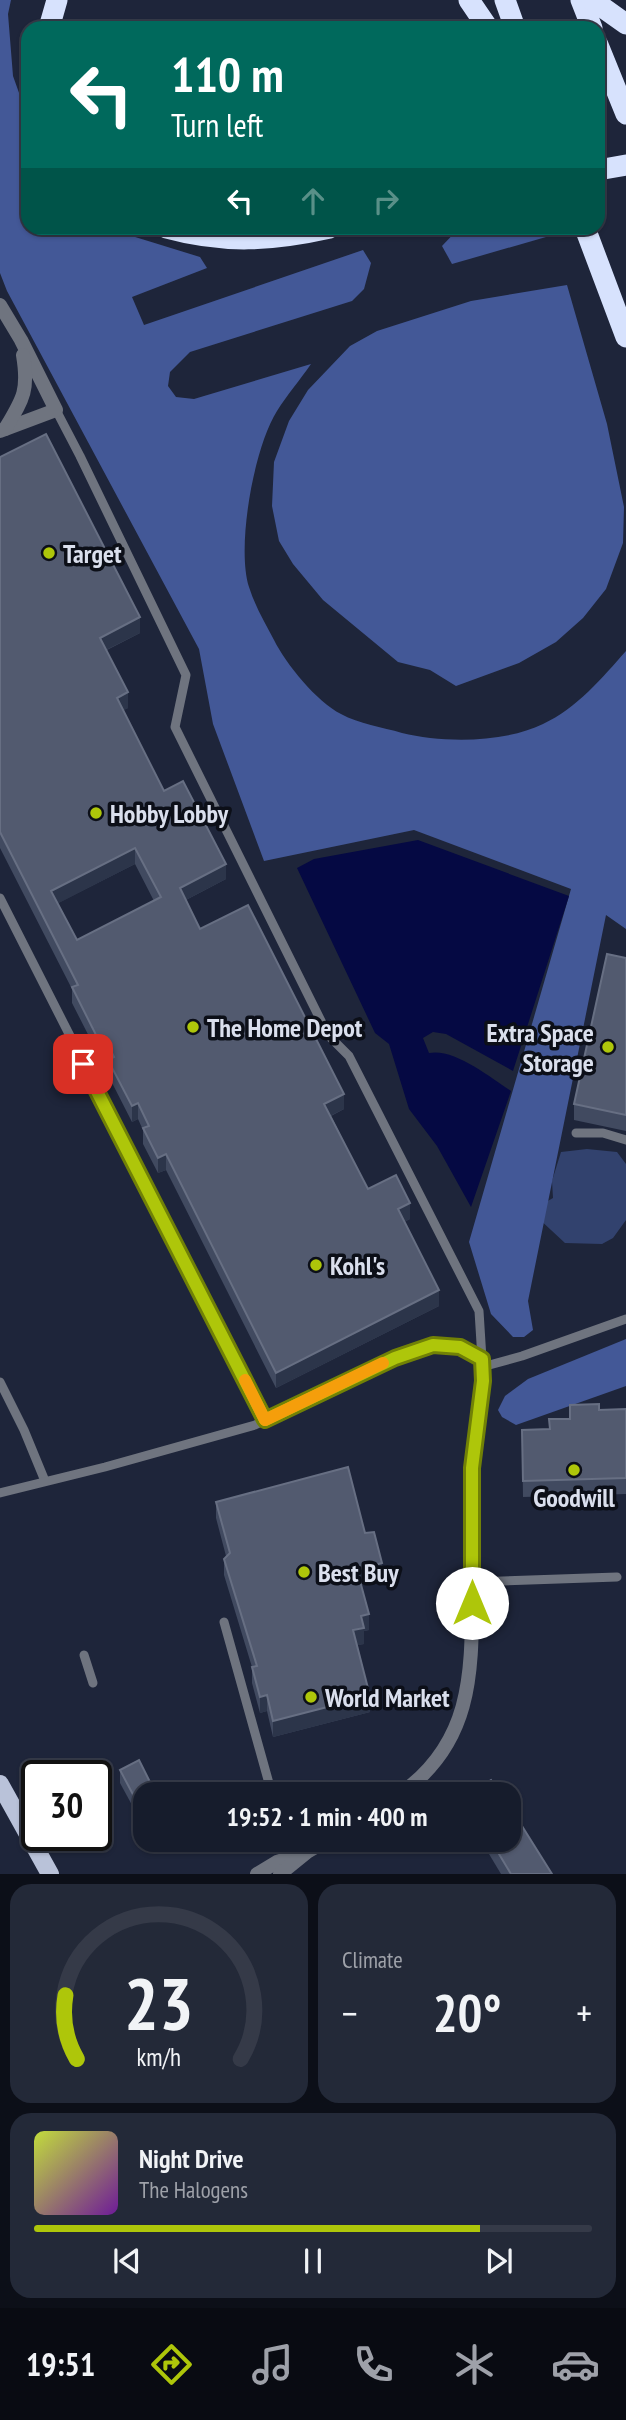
<!DOCTYPE html>
<meta charset="utf-8">
<style>
:root{--surface:#161c2c;--page:#232938;--text:#f1f3f6;--muted:#9ea1a9;--line:#353a48;--accent:#aec60a}
body{margin:0;font-family:"PT Sans Narrow",sans-serif;background:var(--page);color:var(--text);height:100vh;display:flex;flex-direction:column;font-size:26px;white-space:nowrap}
*{box-sizing:border-box;margin:0}
p{font-size:23px;color:var(--muted)}
.icon{flex:none;width:38px;height:38px;fill:none;stroke:currentColor;stroke-width:2;stroke-linecap:round;stroke-linejoin:round}
.map{position:relative;height:1874px;overflow:hidden}
.details{display:flex;flex-direction:column;gap:10px;padding:10px;background:#0c0f18;flex:1}
.details>*{flex:none}
.guide{position:absolute;left:21px;top:21px;width:584px;height:214px;border-radius:21px;box-shadow:0 2px 5px #0004,0 0 0 2px var(--line);background:#00695c;color:#fff;overflow:hidden}
.speed{position:absolute;left:21px;top:1760px;display:flex;gap:14px;font-size:35px;font-weight:700;text-align:center}
.speed>*{display:grid;place-content:center;width:91px;height:91px;border-radius:50%;background:var(--surface);box-shadow:0 2px 5px #0004,0 0 0 2px var(--line);line-height:1}
.speed .limit{border:4px solid #111;border-radius:10px;background:#fff;color:#111}
.pin{position:absolute;display:grid;place-items:center;width:60px;height:60px;color:#fff;margin:-30px;border-radius:14px;box-shadow:0 4px 10px #0006}
.me{position:absolute;width:77px;margin:-38px;rotate:0deg;stroke-linejoin:round;filter:drop-shadow(0 0 5px #0008)}
.turn{display:flex;align-items:center;gap:24px;height:147px;padding:0 35px;font-size:32px}
.turn .icon{width:91px;height:91px;stroke-width:2.5}
.turn b{display:block;font-size:49px;line-height:60px}
.lanes{display:flex;align-items:center;height:66px;padding:0 35px;background:#0003;justify-content:center;gap:35px;direction:ltr}
.lanes .off{opacity:.35}
.big{font-size:52px;font-weight:600;line-height:1.1}
.details .widget{flex:1;display:flex;flex-direction:column;justify-content:center;gap:10px;min-width:0;padding:0 24px;border-radius:21px;background:var(--page)}
.details .dial{align-items:center;gap:0}
.dial svg{height:182px;overflow:visible;fill:none;stroke:var(--line);stroke-width:7;stroke-linecap:round;text-anchor:middle}
.dial text{fill:var(--text);stroke:none}
.song{display:flex;align-items:center;gap:21px}
.cover{width:84px;height:84px;border-radius:10px;background:linear-gradient(135deg,hsl(70 70% 55%),hsl(280 70% 35%))}
.played{height:7px;border-radius:4px;background:linear-gradient(90deg,var(--accent) 80%,var(--line) 80%)}
.keys{display:flex;justify-content:space-around;direction:ltr}
.heat{display:flex;justify-content:space-between;align-items:center;font-size:38px;direction:ltr}
.details .tiles{flex:1;display:grid;gap:10px;grid-template-columns:1fr 1fr}
.widget:last-child{grid-column:span 2}
.trip{position:absolute;left:133px;top:1782px;width:388px;height:70px;border-radius:21px;background:var(--surface);box-shadow:0 2px 5px #0004,0 0 0 2px var(--line);font-weight:600;line-height:70px;text-align:center}
.tabs{display:flex;height:112px;justify-content:space-around;align-items:center;background:#090b12;color:var(--muted)}
.tabs .icon{width:49px;height:49px}
.tabs .on{color:var(--accent)}
.tabs b{font-size:32px;color:var(--text)}
.map>svg:first-child{display:block}
</style>
<div class="map">
<svg width="626" height="1874" viewBox="0 0 626 1874">
<rect width="100%" height="100%" fill="#1e253a"/>
<polygon fill="#32426e" points="587,1149 617,1152 626,1164 626,1220 613,1238 602,1244 565,1243 537,1217 539,1206 553,1198 552,1181 561,1152"/>
<g fill="#435897">
<path d="M0 0H11L8 14 13 76 28 118V228H106L200 257 207 268 132 297 144 325 363 250 371 263 364 289 352 301 190 352 170 372 168 386 176 397 194 399 311 364C300 380 287 395 277 411 254 447 236 547 249 587 255 606 265 623 274 640 286 664 317 702 341 714 359 724 382 727 402 733 443 743 504 743 543 724 577 708 602 678 626 651V929L606 915 528 1301 533 1330 524 1337H513L491 1314 469 1242 571 889 414 830 264 861 213 724 199 649 7 291 0 273Z"/>
<polygon points="459,228 543,228 546,237 452,264 442,246"/>
<polygon points="567,285 607,424 624,507 623,543 606,589 583,618 556,642 519,663 456,686 430,670 398,662 323,600 293,564 279,541 272,506 274,462 289,421 308,390 350,346 377,331 471,301"/>
<polygon points="626,1339 626,1386 516,1425 502,1417 498,1410 505,1396 528,1379"/>
</g>
<path fill="#050943" d="M418 840 569 896 513 1071 446 1034 433 1032 423 1038 429 1053C454 1048 490 1077 511 1091L471 1207 437 1146 409 1109 389 1044 375 1033 297 868 314 859Z"/>
<g fill="none" stroke-linecap="round" stroke-linejoin="round">
<g stroke="#6f747f" stroke-width="9">
<polyline points="56,410 80,456 186,675 175,727 328,1035 349,1056 479,1311 482,1359"/>
<polyline points="0,898 265,1420"/>
<polyline points="576,1133 603,1133 626,1140"/>
<polyline points="482,1367 522,1356 626,1319"/>
<polyline points="0,1382 24,1430 45,1481"/>
<polyline points="0,1493 105,1467 255,1425 395,1358 433,1345 460,1347 482,1359"/>
<polyline points="472,1582 617,1577"/>
<polyline points="224,1622 272,1794"/>
<polyline points="84,1655 93,1683"/>
<polyline points="298,1839 307,1852"/>
</g>
<g stroke="#6f747f" stroke-width="14">
<polyline points="0,305 21,340 56,410 0,431"/>
<path d="M5 429C23 399 29 391 23 355"/>
<path d="M400 1794C471 1744 472 1676 472 1598 472 1556 471 1513 472 1470 473 1433 484 1396 482 1359"/>
<polyline points="257,1874 277,1862 299,1855"/>
<polyline points="280,1874 307,1852 329,1839"/>
</g>
<polyline stroke="#b9c2d9" stroke-width="18" points="0,1784 50,1874"/>
<g stroke="#d7e2fd" stroke-width="21">
<polyline points="469,0 488,28"/>
<polyline points="505,0 515,28"/>
<polyline points="581,0 592,28"/>
<polyline points="592,0 626,24"/>
<polyline points="49,28 57,0"/>
<polyline points="598,45 626,114"/>
<polyline points="598,170 626,165"/>
<path d="M166 228C224 244 272 241 330 228"/>
<polyline points="585,228 626,337"/>
</g>
</g>
<g fill="#414a60" fill-rule="evenodd">
<path d="M0 457 140 633 107 650 128 708 123 710 164 791 226 879 186 900 200 929 344 1109 331 1116 368 1189 410 1219 404 1222 439 1306 276 1388 166 1170 158 1173 143 1144V1130L138 1119 132 1122 108 1075V1061L104 1052 98 1054 72 1003V989L0 848ZM135 864 154 901 77 940 58 903Z"/>
<polygon points="626,958 626,1131 574,1120 574,1104"/>
<polygon points="626,1409 626,1494 523,1497 522,1430 549,1429 570,1419 599,1410"/>
<polygon points="216,1502 365,1533 382,1579 361,1585 369,1630 364,1631 364,1644 357,1645 370,1712 273,1737 267,1711 260,1713 252,1683 252,1667 224,1575 224,1559 226,1556 216,1518"/>
<polygon points="120,1770 145,1794 145,1829 120,1783"/>
<polygon points="480,1839 509,1839 552,1874 501,1874"/>
</g>
<g fill="#2c354a">
<polygon points="140,617 140,633 100,653 100,638"/>
<polygon points="128,692 128,708 117,714 117,698"/>
<polygon points="135,848 135,864 51,907 51,891"/>
<polygon points="226,864 226,879 180,903 180,888"/>
<polygon points="104,1036 104,1052 98,1054 98,1039"/>
<polygon points="344,1094 344,1109 324,1119 324,1104"/>
<polygon points="138,1103 138,1119 132,1122 132,1106"/>
<polygon points="166,1154 166,1170 158,1173 158,1158"/>
<polygon points="410,1203 410,1219 398,1225 398,1209"/>
<polygon points="439,1290 439,1306 276,1388 276,1373"/>
<polygon points="382,1563 382,1579 357,1586 357,1570"/>
<polygon points="369,1614 369,1630 364,1631 364,1644 353,1646 353,1630 361,1616"/>
<polygon points="267,1695 267,1711 260,1713 260,1697"/>
<polygon points="370,1696 370,1712 273,1737 273,1721"/>
</g>
<g fill="#525a6f" stroke="#676f83" stroke-width="2" fill-rule="evenodd">
<path d="M46 434 140 617 100 638 128 692 117 698 164 791 183 781 226 864 180 888 200 929 248 905 344 1094 324 1104 368 1189 396 1175 410 1203 398 1209 439 1290 276 1373 166 1154 158 1158 143 1128 149 1126 138 1103 132 1106 108 1060 114 1057 104 1036 98 1039 72 987 78 985 0 832V457ZM135 848 161 897 77 940 51 891Z"/>
<polygon points="607,954 626,958 626,1115 574,1104"/>
<polygon points="599,1404 599,1410 626,1409 626,1478 523,1481 522,1430 550,1429 549,1419 570,1419 570,1405"/>
<polygon points="348,1467 365,1533 374,1532 382,1563 357,1570 369,1614 361,1616 364,1628 353,1630 370,1696 273,1721 267,1695 260,1697 252,1667 257,1666 224,1559 230,1553 216,1502"/>
<polygon points="139,1760 156,1794 145,1794 145,1817 120,1770"/>
<polygon points="491,1780 500,1794 479,1794 476,1789"/>
<polygon points="509,1806 512,1810 552,1874 511,1874 490,1839 509,1839"/>
</g>
<g fill="none" stroke-linecap="round" stroke-linejoin="round">
<defs>
<polyline id="route" points="83,1064 265,1420 395,1358 433,1345 460,1347 482,1359 483,1381 472,1468 472,1603"/>
</defs>
<use href="#route" stroke="#718106" stroke-width="18"/>
<use href="#route" stroke="#aec60a" stroke-width="12"/>
<polyline stroke="#f59e0b" stroke-width="12" points="245,1380 265,1420 383,1363"/>
</g>
<g fill="#aec60a" stroke="#0c0f18" stroke-width="2.5">
<circle cx="49" cy="553" r="7"/>
<circle cx="96" cy="813" r="7"/>
<circle cx="193" cy="1027" r="7"/>
<circle cx="608" cy="1047" r="7"/>
<circle cx="316" cy="1265" r="7"/>
<circle cx="574" cy="1470" r="7"/>
<circle cx="304" cy="1572" r="7"/>
<circle cx="311" cy="1697" r="7"/>
</g>
<g text-anchor="middle" dominant-baseline="central" stroke-width="7" stroke-linejoin="round" paint-order="stroke">
<g font-size="26" font-weight="bold" fill="#dadfed" stroke="#0c0f18" text-anchor="start">
<text x="63" y="553">Target</text>
<text x="110" y="813">Hobby Lobby</text>
<text x="207" y="1027">The Home Depot</text>
<text x="594" y="1032" text-anchor="end">Extra Space<tspan x="594" dy="30">Storage</tspan></text>
<text x="330" y="1265">Kohl's</text>
<text x="574" y="1497" text-anchor="middle">Goodwill</text>
<text x="318" y="1572">Best Buy</text>
<text x="325" y="1697">World Market</text>
</g>
</g>
</svg>
<div class="speed"><div class="limit">30</div></div>
<div class="pin" style="left:83px;top:1064px;background:#d93025"><svg class="icon" aria-label="arrive" viewBox="0 0 24 24"><path d="M6 21V4h12l-3 4 3 4H6"/></svg></div>
<svg class="me" style="left:472px;top:1603px" viewBox="-20 -20 40 40"><circle r="19" fill="#fff"/><path d="M0-13L10 11 0 6-10 11z" fill="#aec60a"/></svg>
<div class="trip">19:52 · 1 min · 400 m</div>
<div class="guide">
<div class="turn"><svg class="icon" aria-label="left" viewBox="0 0 24 24"><path d="M17 20v-9H6M10 6l-5 5 5 5"/></svg><div><b>110 m</b>Turn left</div></div>
<div class="lanes"><svg class="icon" aria-label="left" viewBox="0 0 24 24"><path d="M17 20v-9H6M10 6l-5 5 5 5"/></svg><svg class="icon off" aria-label="ahead" viewBox="0 0 24 24"><path d="M12 20V5M6 11l6-6 6 6"/></svg><svg class="icon off" aria-label="right" viewBox="0 0 24 24"><path d="M7 20v-9h11M14 6l5 5-5 5"/></svg></div>
</div>
</div>
<section class="details">
<div class="tiles">
<div class="widget dial"><svg viewBox="0 0 100 80">
<path d="M14 69A42 42 0 1 1 86 69"/>
<path d="M14 69A42 42 0 0 1 9 41" stroke="#aec60a"/>
<text x="50" y="56" font-size="32" font-weight="700">23</text>
<text x="50" y="72" font-size="11">km/h</text>
</svg></div>
<div class="widget"><p>Climate</p>
<div class="heat"><a>−</a><b class="big">20°</b><a>+</a></div>
</div>
<div class="widget">
<div class="song"><i class="cover"></i><div><b>Night Drive</b><p>The Halogens</p></div></div>
<div class="played"></div>
<div class="keys"><svg class="icon" aria-label="previous" viewBox="0 0 24 24"><path d="M18 5L8 12l10 7zM5 5v14"/></svg><svg class="icon" aria-label="pause" viewBox="0 0 24 24"><path d="M8 5v14M16 5v14"/></svg><svg class="icon" aria-label="next" viewBox="0 0 24 24"><path d="M6 5l10 7-10 7zM19 5v14"/></svg></div>
</div>
</div>
</section>
<nav class="tabs">
<b>19:51</b>
<svg class="icon on" aria-label="directions" viewBox="0 0 24 24"><path d="M12 3l9 9-9 9-9-9zM9 14v-3h6M13 9l2 2-2 2"/></svg>
<svg class="icon" aria-label="music" viewBox="0 0 24 24"><path d="M9 18V5l10-2v13"/><circle cx="6" cy="18" r="3"/><circle cx="16" cy="16" r="3"/></svg>
<svg class="icon" aria-label="phone" viewBox="0 0 24 24"><path d="M5 4h4l2 5-3 2q2 4 5 5l2-3 5 2v4C11 20 4 13 5 4z"/></svg>
<svg class="icon" aria-label="climate" viewBox="0 0 24 24"><path d="M12 3v18M4 7l16 10M4 17L20 7"/></svg>
<svg class="icon" aria-label="car" viewBox="0 0 24 24"><path d="M5 17H2v-5l4-1 3-4h7l3 4 3 1v5h-3M9 17h6M6 11h13"/><circle cx="7" cy="17" r="2"/><circle cx="17" cy="17" r="2"/></svg>
</nav>
